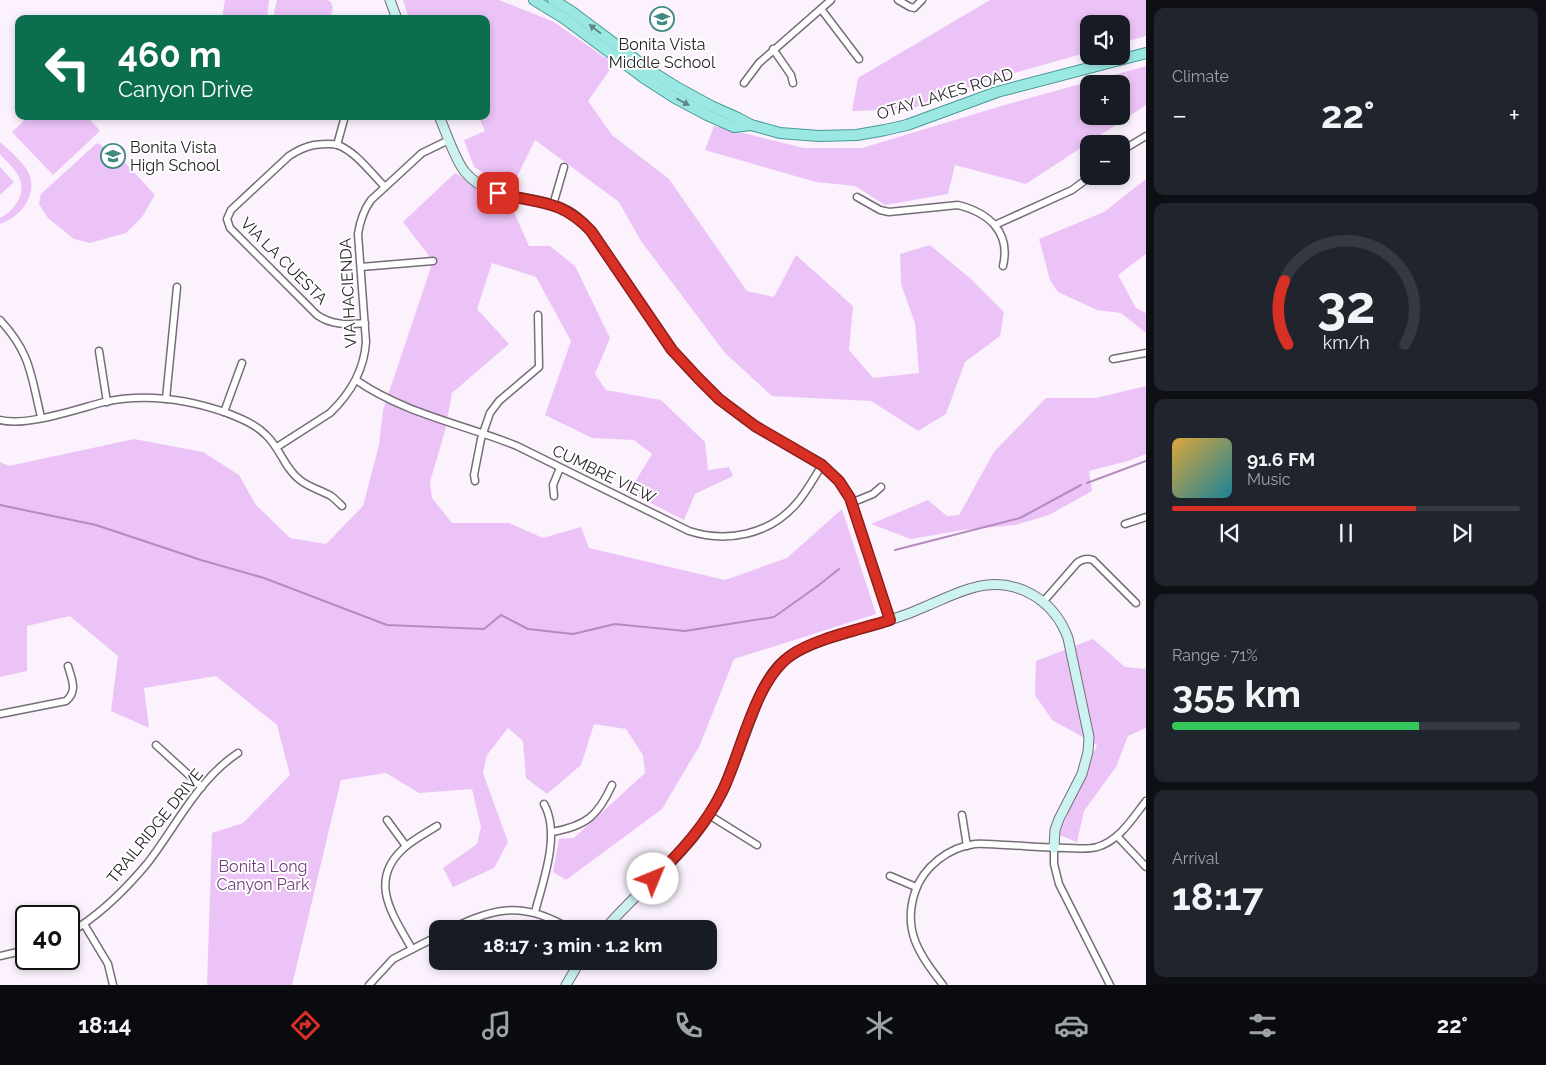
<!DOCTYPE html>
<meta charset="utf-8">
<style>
:root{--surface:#171b24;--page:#20242c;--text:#f1f3f6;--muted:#9ea1a6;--line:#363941;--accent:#d93025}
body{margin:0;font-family:Raleway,sans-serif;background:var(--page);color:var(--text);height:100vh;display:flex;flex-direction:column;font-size:19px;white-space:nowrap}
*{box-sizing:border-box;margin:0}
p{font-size:16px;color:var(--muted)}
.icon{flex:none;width:28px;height:28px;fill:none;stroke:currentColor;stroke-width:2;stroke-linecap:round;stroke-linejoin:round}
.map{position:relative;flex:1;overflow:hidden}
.drawer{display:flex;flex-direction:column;gap:8px;padding:8px;background:#0d0f14;width:400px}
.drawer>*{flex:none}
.banner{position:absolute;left:15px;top:15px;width:475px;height:105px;border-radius:10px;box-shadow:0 2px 8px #0003;background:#0b6e4f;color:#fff;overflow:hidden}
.buttons{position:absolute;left:1080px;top:15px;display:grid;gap:10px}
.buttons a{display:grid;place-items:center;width:50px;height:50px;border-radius:10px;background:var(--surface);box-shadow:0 2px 8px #0003;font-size:25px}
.speed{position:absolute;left:15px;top:905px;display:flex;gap:10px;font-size:25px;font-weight:700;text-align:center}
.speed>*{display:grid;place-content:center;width:65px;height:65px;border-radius:50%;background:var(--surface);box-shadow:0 2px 8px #0003;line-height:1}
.speed .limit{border:2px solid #111;border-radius:8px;background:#fff;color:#111}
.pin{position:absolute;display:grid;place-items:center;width:42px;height:42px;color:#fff;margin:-21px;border-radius:10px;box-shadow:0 2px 8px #0006}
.me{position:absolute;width:55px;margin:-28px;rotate:45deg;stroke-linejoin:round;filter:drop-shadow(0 0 4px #0008)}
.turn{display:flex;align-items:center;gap:18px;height:105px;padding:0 20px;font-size:22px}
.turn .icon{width:65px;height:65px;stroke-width:2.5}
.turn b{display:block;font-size:35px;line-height:42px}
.big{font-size:38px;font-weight:700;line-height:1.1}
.drawer .card{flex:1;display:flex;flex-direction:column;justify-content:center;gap:8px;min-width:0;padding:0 18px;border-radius:10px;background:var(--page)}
.drawer .dial{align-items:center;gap:0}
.dial svg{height:130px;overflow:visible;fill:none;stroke:var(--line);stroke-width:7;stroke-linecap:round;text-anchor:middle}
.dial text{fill:var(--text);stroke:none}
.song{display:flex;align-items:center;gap:15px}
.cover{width:60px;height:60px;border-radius:8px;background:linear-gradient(135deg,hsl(40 70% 55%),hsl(190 70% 35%))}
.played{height:5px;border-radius:2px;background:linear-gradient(90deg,var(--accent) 70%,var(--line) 70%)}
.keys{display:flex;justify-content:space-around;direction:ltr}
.heat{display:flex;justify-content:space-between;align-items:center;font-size:28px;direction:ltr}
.charge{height:8px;border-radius:4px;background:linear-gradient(90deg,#34c759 71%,var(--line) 0)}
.trip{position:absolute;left:429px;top:920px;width:288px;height:50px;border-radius:10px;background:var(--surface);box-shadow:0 2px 8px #0003;font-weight:700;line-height:50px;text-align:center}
.menu{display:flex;height:80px;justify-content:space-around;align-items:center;background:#090b0e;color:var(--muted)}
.menu .icon{width:35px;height:35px}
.menu .on{color:var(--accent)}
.menu b{font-size:22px;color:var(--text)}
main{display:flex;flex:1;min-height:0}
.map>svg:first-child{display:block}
</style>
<main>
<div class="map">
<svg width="1146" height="985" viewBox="0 0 1146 985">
<rect width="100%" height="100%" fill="#fbf2fd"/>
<g fill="#ecc3f7" fill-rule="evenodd">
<polygon points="225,0 269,0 267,19 222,19"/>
<polygon points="277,0 326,0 330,1 333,7 330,19 275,19 274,12"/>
<polygon points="403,0 499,0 554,22 614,64 588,101 612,135 669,179 747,291 774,297 796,255 853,306 849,350 873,378 919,373 915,323 901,284 900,254 930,245 971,279 1004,312 1000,336 965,362 946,414 918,431 871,401 772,396 725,353 641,241 619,202 535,140 511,189 474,167 464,140 485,131 478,116 486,116 486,19 409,19"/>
<polygon points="990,0 1146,0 1146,36 1121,43 1121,24 1089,24 1089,52 986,81 911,109 852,111 858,78"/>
<path d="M1146 66V105L1026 184 955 165 948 194 885 205 855 186 816 182 705 150 714 126 804 148H862L1008 104ZM1089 84H1121V116H1089Z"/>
<polygon points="29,116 87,116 100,131 53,175 12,132"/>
<path d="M0 142C9 150 20 159 27 170 40 192 22 217 0 224V218C17 209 29 190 16 172 12 166 5 160 0 154Z"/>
<polygon points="97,143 118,155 155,195 142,217 126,233 90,243 74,239 48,218 39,204 41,194"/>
<polygon points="0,167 14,182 0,195"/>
<polygon points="455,173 513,210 529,246 550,246 575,266 610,338 595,374 606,390 661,400 705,442 708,470 729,467 733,476 695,494 684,520 629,492 652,454 634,440 592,438 545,415 571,341 536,277 492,263 477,309 509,344 452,393 445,431 430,482 432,498 452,523 509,523 543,538 581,527 589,548 725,580 787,558 842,509 876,614 734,659 700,745 662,809 566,880 553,872 559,839 574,838 645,773 643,755 626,729 594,724 581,765 547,794 526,778 523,741 508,728 487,755 483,773 508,842 494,868 453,887 443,868 477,844 481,827 472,789 419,793 386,773 341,780 292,985 207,985 212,833 243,823 290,775 277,725 216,676 144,688 149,728 111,711 118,656 70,616 27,626 27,671 0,677 0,462 9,466 134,439 203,452 239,475 256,505 290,538 326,544 363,506 379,445 383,410 433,261 403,222"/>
<polygon points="1146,179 1146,254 1118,275 1136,308 1146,313 1146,333 1121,313 1097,310 1058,292 1050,280 1039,239 1104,212"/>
<polygon points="1146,386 1146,454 1128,461 1089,471 1092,491 1049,515 1015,525 963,530 911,539 871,524 928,500 947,516 959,515 994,452 1046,398 1096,398"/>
<polygon points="1093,639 1125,667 1145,669 1146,667 1146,728 1128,736 1116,767 1084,811 1077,842 1059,835 1097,745 1052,720 1035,695 1036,661"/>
</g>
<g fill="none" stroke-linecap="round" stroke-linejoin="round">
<g stroke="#b48abf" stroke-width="2">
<polyline points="1087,483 1146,461"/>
<polyline points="0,505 96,525 201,560 264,578 387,625 484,629 501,615 528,629 573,634 615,624 685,631 774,617 819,585 839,569"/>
<polyline points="895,550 1020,518 1081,485"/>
</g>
<defs>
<g id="street">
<polyline points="898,0 910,7 914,8 922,0"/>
<polyline points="821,9 859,59"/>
<polyline points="773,49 791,75 793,83"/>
<polyline points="744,83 759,63 831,0"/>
<polyline points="337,145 345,116"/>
<polyline points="1121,151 1146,136"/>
<path d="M857 197 880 210 889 212 958 205C989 213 1011 232 1003 266"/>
<polyline points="553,205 564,167"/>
<polyline points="995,225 1072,190 1091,176"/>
<polyline points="361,267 433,261"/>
<path d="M0 320C31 353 31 376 41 417"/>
<path d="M365 323C348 325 331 325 317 315L230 228 227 219 231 210 289 156C298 150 304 147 314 145 322 144 331 143 338 145 356 152 371 173 385 187"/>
<polyline points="99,351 107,402"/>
<polyline points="1113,359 1146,353"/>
<path d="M356 380C405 414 463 424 517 446L689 531C727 543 769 535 796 504 806 493 814 478 822 465"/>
<polyline points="166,399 177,287"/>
<polyline points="224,412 242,363"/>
<path d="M0 420C26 427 77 409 104 402 146 393 187 399 227 413 242 419 255 424 266 435 280 448 285 469 300 480 310 488 321 490 331 496 335 499 339 503 342 506"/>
<path d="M277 447 330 413C351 393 364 371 366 342L358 234C360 221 363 211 371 200L422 153 449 140"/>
<polyline points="475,481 474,475 481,439 490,413 499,401 539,367 538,315"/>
<polyline points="554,496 553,485 560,468"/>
<polyline points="851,503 873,494 881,487"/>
<polyline points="1125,524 1146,517"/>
<path d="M1043 602 1077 563C1082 559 1087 558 1093 560L1136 603"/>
<path d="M0 714 66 701C78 691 72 680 68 666"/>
<polyline points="156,745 202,787"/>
<polyline points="709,815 757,845"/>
<polyline points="962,815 967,846"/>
<polyline points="387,820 406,846"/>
<path d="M552 832C586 826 598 816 612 785"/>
<polyline points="1117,836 1146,867"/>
<polyline points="1054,848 1054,864 1059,884 1110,985"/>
<polyline points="890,876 916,887"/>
<path d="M535 912C543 881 561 834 544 804"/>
<polyline points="84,924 108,964 113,985"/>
<path d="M451 929C496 906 526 902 570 929"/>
<path d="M69 933C99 916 124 891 146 865 176 827 197 780 238 753"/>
<path d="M412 949C393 915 367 881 404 848 414 839 426 833 437 826"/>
<polyline points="0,956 26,950"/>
<polyline points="369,985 393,959 438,936"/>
<path d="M943 985C920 955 902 931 915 892 923 867 949 847 975 844 985 843 995 845 1005 845 1026 846 1046 848 1066 848 1076 848 1087 850 1097 847 1119 841 1132 819 1146 801"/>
</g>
<g id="secondary">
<polyline points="390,0 397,19"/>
<path d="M439 116C446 132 455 160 465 172 491 203 535 193 568 211 577 216 584 223 591 231L672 350 698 378 719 399 755 426 822 465 839 481 850 498 890 620"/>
<path d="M605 929C638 890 682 859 709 815 727 786 738 753 750 721 758 701 764 681 779 665 805 639 856 632 890 620 903 616 916 611 929 605 964 590 995 573 1033 595 1050 605 1061 619 1068 638L1089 737 1088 752 1082 774 1059 819 1055 830 1054 848"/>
<polyline points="566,985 580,961"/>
</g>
<g id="primary">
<polyline points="534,0 565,19 644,78 675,98 707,115 734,127 751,125"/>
<polyline points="553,0 571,11 651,71 678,88 711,106 738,118 751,125 780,133 819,136 857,135 885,130 907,125 997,92 1146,53"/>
</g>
</defs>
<use href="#street" stroke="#756e77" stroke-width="9"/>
<use href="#secondary" stroke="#756e77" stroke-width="11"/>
<use href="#primary" stroke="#479995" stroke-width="12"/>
<use href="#street" stroke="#fff" stroke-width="6"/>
<use href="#secondary" stroke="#cdf3f1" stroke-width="9"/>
<use href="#primary" stroke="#9be8e2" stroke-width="10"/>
</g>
<defs><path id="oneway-solid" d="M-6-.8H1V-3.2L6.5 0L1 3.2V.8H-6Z" transform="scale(1.25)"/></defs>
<g fill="#628686">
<use href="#oneway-solid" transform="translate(595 29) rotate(-143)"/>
<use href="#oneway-solid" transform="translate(683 102) rotate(28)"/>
</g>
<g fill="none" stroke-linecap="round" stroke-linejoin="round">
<defs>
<path id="route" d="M498 193C537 204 560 198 591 231L672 350 698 378 719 399 755 426 822 465 839 481 850 498 890 620C862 629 813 639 790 656 755 681 742 750 723 790 706 825 681 852 653 879"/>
</defs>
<use href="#route" stroke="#8d1f18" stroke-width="12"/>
<use href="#route" stroke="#d93025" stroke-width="9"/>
</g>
<defs>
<symbol id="school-ring" viewBox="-11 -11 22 22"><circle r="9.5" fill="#fff" stroke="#438a84" stroke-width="1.5"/><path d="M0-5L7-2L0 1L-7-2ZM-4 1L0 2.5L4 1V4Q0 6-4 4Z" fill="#438a84"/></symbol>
</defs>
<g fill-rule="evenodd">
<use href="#school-ring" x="648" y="5" width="28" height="28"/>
<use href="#school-ring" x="99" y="142" width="28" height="28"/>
</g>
<g text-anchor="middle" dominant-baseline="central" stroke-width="4" stroke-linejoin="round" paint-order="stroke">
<g font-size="16" fill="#282529" stroke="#fff">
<text x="662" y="44">Bonita Vista<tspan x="662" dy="18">Middle School</tspan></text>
<text x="130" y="147" text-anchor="start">Bonita Vista<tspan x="130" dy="18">High School</tspan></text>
</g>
<g font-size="16" fill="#282529" stroke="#fff">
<text transform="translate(945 94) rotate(-17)">OTAY LAKES ROAD</text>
<text transform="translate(284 261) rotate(45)">VIA LA CUESTA</text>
<text transform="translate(348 293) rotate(-93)">VIA HACIENDA</text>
<text transform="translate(604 474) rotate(26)">CUMBRE VIEW</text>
<text transform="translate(155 826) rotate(-51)">TRAILRIDGE DRIVE</text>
</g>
<g font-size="16" fill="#713c7e" stroke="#fff">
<text x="263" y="866">Bonita Long<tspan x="263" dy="18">Canyon Park</tspan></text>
</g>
</g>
</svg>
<div class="buttons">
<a><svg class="icon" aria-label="sound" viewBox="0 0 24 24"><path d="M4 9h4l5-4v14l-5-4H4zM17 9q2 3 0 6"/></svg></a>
<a>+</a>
<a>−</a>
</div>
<div class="speed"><div class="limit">40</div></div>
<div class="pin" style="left:498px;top:193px;background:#d93025"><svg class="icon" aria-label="arrive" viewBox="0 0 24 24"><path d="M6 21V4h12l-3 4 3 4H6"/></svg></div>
<svg class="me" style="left:653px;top:879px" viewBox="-20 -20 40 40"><circle r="19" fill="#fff"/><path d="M0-13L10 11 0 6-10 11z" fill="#d93025"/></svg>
<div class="trip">18:17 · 3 min · 1.2 km</div>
<div class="banner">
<div class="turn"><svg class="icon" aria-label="left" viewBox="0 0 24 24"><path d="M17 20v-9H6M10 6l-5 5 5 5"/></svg><div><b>460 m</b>Canyon Drive</div></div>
</div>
</div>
<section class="drawer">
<div class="card"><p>Climate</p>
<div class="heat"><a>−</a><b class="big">22°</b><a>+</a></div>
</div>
<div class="card dial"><svg viewBox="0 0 100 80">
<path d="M14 69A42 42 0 1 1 86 69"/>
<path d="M14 69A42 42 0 0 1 12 30" stroke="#d93025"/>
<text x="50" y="56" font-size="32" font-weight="700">32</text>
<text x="50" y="72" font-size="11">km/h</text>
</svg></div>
<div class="card">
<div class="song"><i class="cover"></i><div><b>91.6 FM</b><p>Music</p></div></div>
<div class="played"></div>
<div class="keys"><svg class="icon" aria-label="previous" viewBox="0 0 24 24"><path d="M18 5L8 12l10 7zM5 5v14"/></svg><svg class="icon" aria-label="pause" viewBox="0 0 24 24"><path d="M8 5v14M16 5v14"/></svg><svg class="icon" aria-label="next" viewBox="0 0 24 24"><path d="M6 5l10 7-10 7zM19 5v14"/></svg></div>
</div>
<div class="card"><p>Range · 71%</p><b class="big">355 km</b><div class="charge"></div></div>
<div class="card"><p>Arrival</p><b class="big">18:17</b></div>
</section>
</main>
<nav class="menu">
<b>18:14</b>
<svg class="icon on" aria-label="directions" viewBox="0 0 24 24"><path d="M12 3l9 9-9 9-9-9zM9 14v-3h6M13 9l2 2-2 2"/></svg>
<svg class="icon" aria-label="music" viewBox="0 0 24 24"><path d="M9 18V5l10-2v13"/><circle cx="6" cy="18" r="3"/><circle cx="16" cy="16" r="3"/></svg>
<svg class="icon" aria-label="phone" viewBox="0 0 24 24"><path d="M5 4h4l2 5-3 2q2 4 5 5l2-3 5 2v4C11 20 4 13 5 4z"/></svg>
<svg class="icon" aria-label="climate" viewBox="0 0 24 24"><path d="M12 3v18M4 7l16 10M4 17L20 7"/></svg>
<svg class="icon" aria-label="car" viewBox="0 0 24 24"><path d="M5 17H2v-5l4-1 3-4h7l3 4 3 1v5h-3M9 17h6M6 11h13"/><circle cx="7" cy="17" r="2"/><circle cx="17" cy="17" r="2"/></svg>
<svg class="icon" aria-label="filters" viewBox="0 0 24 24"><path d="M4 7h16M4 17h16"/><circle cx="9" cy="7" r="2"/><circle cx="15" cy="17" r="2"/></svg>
<b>22°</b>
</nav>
